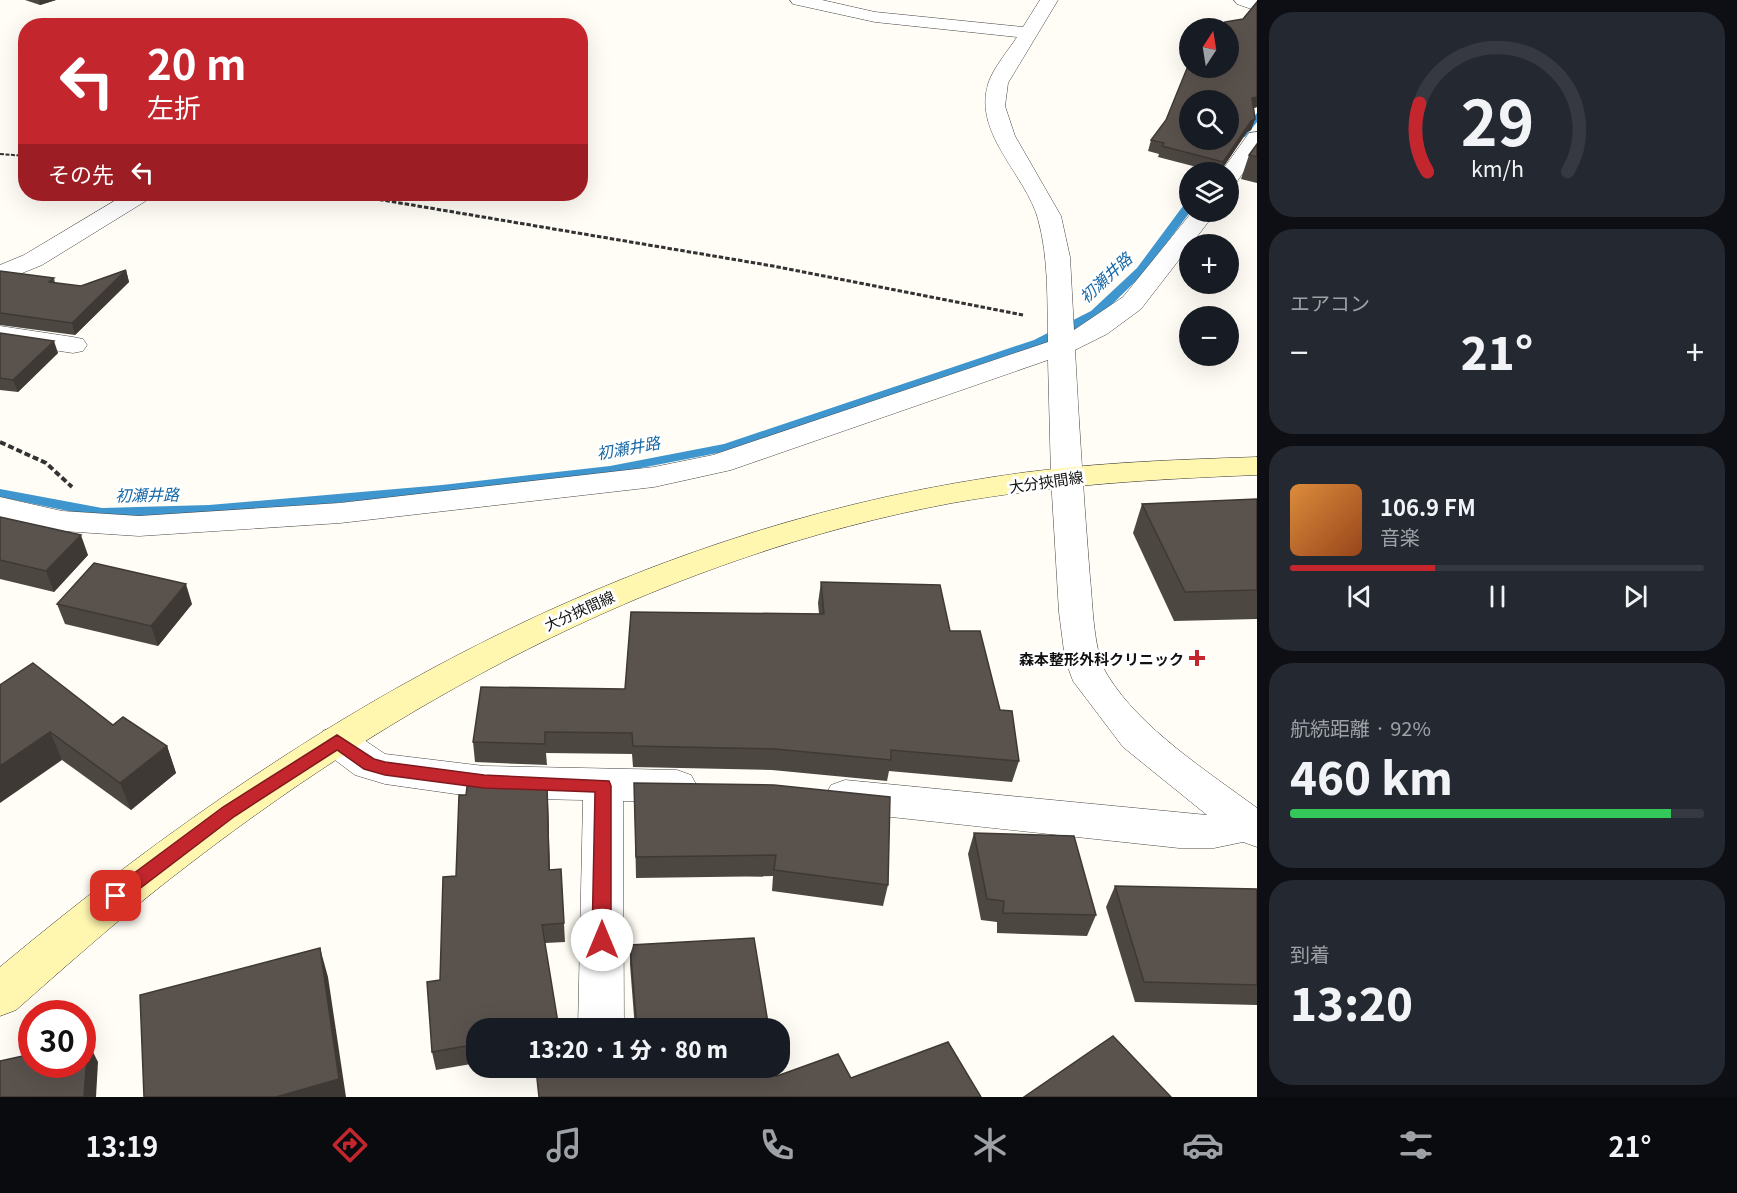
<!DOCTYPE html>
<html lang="ja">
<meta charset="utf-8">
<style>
:root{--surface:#171b24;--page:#242831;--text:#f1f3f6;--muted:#9ea1a6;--line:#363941;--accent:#c4262e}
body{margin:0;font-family:Georgia,"Noto Sans JP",serif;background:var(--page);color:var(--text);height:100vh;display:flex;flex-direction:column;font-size:22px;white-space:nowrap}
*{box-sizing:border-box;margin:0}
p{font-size:20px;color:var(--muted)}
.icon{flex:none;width:33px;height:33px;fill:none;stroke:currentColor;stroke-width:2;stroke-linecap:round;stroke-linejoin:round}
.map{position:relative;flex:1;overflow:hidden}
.panel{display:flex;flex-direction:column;gap:12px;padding:12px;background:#0d0f14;width:480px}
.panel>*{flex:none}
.guide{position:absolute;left:18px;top:18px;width:570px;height:183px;border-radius:24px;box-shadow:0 6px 24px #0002;background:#c4262e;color:#fff;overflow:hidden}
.needle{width:39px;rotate:12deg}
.fabs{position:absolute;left:1179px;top:18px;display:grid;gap:12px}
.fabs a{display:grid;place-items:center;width:60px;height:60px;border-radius:50%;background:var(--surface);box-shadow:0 6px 24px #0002;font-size:30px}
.speed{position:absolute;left:18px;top:1000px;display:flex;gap:12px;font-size:30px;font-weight:700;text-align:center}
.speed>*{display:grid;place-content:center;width:78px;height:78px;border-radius:50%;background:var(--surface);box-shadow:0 6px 24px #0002;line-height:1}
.speed .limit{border:9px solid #d22;background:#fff;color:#111}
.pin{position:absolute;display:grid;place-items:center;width:51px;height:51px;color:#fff;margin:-26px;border-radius:12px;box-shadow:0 3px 9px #0006}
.me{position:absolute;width:66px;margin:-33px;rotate:0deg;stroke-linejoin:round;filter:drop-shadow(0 0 4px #0008)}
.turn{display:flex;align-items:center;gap:21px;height:126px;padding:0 30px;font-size:27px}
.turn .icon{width:78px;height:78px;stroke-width:2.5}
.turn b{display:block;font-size:42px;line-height:51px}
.then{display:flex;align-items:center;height:57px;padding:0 30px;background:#0003;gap:12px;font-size:22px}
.big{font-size:45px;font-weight:800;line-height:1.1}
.panel .widget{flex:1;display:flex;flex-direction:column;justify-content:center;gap:9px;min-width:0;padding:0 21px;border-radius:24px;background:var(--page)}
.panel .dial{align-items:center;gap:0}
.dial svg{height:156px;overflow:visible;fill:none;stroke:var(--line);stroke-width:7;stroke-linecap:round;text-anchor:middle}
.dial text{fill:var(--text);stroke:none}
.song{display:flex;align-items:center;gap:18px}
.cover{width:72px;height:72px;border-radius:9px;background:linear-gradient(135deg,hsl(30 70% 55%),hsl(20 70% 35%))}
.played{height:6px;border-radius:3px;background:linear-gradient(90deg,var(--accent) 35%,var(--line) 35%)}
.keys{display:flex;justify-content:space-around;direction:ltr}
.heat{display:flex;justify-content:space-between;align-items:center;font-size:33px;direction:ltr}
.charge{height:9px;border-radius:4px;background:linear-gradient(90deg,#34c759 92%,var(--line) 0)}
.trip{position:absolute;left:466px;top:1018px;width:324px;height:60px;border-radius:24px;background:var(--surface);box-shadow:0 6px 24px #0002;font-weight:800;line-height:60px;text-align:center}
.tab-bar{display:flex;height:96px;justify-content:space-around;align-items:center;background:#090b0e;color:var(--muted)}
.tab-bar .icon{width:42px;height:42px}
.tab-bar .active{color:var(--accent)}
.tab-bar b{font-size:27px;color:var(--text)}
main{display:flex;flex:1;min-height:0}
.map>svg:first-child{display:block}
</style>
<main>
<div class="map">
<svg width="1257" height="1097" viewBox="0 0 1257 1097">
<rect width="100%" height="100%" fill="#fffdf5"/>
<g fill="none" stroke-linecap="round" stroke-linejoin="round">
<g fill="#3f96cf" fill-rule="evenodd">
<polygon points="1257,113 1257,122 1245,137 1239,137 1239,133"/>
<polygon points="1190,201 1190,212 1145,272 1099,317 1042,346 728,451 610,474 442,493 209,515 102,518 0,497 0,489 102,508 209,505 442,485 610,466 724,444 1034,340 1091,311 1137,268 1186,202"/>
</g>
<defs>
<g id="minor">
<path d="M790 0H822L875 12 1023 27 1040 0H1058L1008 83 1005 106 1015 136 1061 216 1070 257 1074 330 1123 297 1192 212H1216L1141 309 1107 334 1075 350C1079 426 1084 502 1090 578 1093 605 1093 653 1108 676 1141 729 1207 771 1257 808V847L1243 842 1214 848H1179L845 812 831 807 825 796 831 785 845 780 1207 815 1123 747 1073 681 1065 659 1059 612 1051 477 1048 360 731 470 654 487 340 523 139 536 62 531 0 517V497L62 511 139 516 340 503 654 467 713 455 1048 342C1047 301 1049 259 1038 219 1026 175 973 134 988 84 993 68 1008 51 1017 37L875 22 793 4Z"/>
<polygon points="1234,0 1257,0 1257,11 1237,4"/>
<polygon points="1257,132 1257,153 1236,183 1228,185 1228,172 1221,172 1249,133"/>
<polygon points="126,194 152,194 149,199 42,265 0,282 0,265 24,255"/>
<polygon points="0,326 73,337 83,339 87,345 83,351 73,353 0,342"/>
<polygon points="337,726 351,731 385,754 484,766 677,770 691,775 697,786 691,797 677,802 623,801 624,1029 578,1029 583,800 484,798 385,784 355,775 323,751 318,741 323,731"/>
</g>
<path id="secondary" d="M1257 457V475C1154 479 1054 485 952 503 673 555 416 690 192 862 131 908 74 959 16 1010L0 1016V967C292 723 612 535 993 477 1081 463 1168 460 1257 457Z"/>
</defs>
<use href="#minor" stroke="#444" stroke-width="1"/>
<use href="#secondary" stroke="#333" stroke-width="1"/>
<polyline stroke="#333" stroke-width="2" stroke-dasharray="4 1.5" stroke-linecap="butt" points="0,154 26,156"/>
<polyline stroke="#333" stroke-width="3" stroke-dasharray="4.5 2" stroke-linecap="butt" points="347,194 773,266 1023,315"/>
<polyline stroke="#333" stroke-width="4" stroke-dasharray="6 3" stroke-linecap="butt" points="0,442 46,463 72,487"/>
<use href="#minor" fill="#fff" fill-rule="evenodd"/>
<use href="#secondary" fill="#fff6b0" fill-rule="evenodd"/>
</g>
<g fill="#4d4742">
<polygon points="25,0 56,0 40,5"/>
<polygon points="1257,2 1257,107 1254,108 1255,119 1251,130 1247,132 1220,172 1216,172 1158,157 1159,154 1148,151 1151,140 1243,19"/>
<polygon points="1257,144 1257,183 1241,179 1249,155"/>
<polygon points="126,270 129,282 75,335 0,325 0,271 54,278 55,283 81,286"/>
<polygon points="0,333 58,353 18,392 0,390"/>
<polygon points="1257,499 1257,619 1174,621 1133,533 1142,504"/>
<polygon points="0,517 88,555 54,592 0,579"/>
<polygon points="821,582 950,631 1000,710 1019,761 1012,782 889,771 887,781 772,770 633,767 632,754 546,753 547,765 475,762 473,742 625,689 819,614 818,603"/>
<polygon points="57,604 192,604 158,646 65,624"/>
<polygon points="0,685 113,725 167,746 176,773 131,810 62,760"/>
<polygon points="634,783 888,885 883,906 772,891 773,876 636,878"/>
<polygon points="548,802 550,870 561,869 565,942 545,943 477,1029 477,1063 436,1070 432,1052 440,980 456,876"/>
<polygon points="974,833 1096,915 1087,936 997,933 997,922 981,920 968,854"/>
<polygon points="1115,886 1257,889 1257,1005 1135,1002 1106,907"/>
<polygon points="630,945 769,1029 635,1029 630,965"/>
</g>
<g fill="#3f3936">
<polygon points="39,0 56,0 40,5"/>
<polygon points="1257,97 1257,107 1249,109 1252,98"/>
<polygon points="1255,119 1251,130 1247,132 1220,172 1223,162 1251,121"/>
<polygon points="126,270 129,282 75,335 72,323"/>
<polygon points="54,341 58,353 18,392 13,380"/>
<polygon points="81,535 88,555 54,592 46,571"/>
<polygon points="186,584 192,604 158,646 151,626"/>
<polygon points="50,732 62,760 0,803 0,766"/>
<polygon points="167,746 176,773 131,810 120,783"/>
<polygon points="547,783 548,802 550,888 549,870"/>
<polygon points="320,948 328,977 346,1097 276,1097"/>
<polygon points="88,1042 98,1062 96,1097 84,1097"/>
</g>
<g fill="#5a524d" stroke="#3f3936" stroke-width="1.5" fill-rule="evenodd">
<path d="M1257 2V97L1252 98 1255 119 1251 121 1223 162 1162 146 1164 143 1151 140 1166 120 1190 61V68H1228V28H1214L1225 22 1243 19ZM1190 100H1228V140H1190Z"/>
<polygon points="1257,144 1257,157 1249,155"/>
<polygon points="126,270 72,323 0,313 0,271 54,278 49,282 81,286"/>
<polygon points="0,333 54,341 13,380 0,378"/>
<polygon points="1257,499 1257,590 1185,592 1142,504"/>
<polygon points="0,517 81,535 46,571 0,560"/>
<polygon points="94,563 186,584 151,626 57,604"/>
<polygon points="821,582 940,585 950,631 980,631 1000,710 1012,711 1019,761 891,750 891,760 775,749 633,746 632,733 545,732 545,744 473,742 481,687 625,689 631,612 824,614"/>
<polygon points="33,663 113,725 123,717 167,746 120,783 50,732 0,766 0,685"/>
<polygon points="468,779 547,783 549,870 561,869 564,923 542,925 559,1029 477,1029 477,1044 432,1052 427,982 440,980 443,877 456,876 459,795 466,795"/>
<polygon points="634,783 774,785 890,797 888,885 774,870 776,855 636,857"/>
<polygon points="974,833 1074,836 1096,915 1003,913 1004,901 987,899"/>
<polygon points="1115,886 1257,889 1257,985 1144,982"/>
<polygon points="754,938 769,1029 637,1029 630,945"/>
<polygon points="320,948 339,1079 276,1097 144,1097 140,995"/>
<polygon points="1113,1036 1171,1097 1024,1097"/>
<polygon points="88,1042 84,1097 0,1097 0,1061 32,1054 32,1065 82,1065 82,1043"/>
<polygon points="948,1042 981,1097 539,1097 536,1069 547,1068 775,1068 777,1076 838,1054 851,1078"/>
</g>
<polygon fill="#c4262e" stroke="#7f191e" stroke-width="1.5" points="337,735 374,759 385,762 484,775 609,781 611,786 611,940 608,946 602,949 595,946 592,940 595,792 484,788 385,775 364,769 337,750 235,816 122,902 116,904 110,902 107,896 110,891 223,807"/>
<path fill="#c4262e" stroke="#fff" stroke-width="2" d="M1194 649h6v6h6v6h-6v6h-6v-6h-6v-6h6z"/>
<g text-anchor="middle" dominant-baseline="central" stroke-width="6" stroke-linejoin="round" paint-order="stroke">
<g font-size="15" fill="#111" stroke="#fff">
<text transform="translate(1046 481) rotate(-8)">大分挾間線</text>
<text transform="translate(579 610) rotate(-24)">大分挾間線</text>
</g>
<g font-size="15" font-weight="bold" fill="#111" stroke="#fff" text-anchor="end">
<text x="1184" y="658">森本整形外科クリニック</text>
</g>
<g font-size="16" font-style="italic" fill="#1768a6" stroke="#fff">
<text transform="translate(1105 277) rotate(-43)">初瀬井路</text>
<text transform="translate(628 447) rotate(-10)">初瀬井路</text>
<text transform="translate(147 494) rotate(-1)">初瀬井路</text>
</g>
</g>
</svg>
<div class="fabs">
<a><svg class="needle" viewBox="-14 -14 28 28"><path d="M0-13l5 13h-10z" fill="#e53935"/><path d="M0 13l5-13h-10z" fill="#9ea1a6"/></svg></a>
<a><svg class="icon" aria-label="search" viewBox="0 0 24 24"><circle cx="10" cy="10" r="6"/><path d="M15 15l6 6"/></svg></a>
<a><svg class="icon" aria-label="layers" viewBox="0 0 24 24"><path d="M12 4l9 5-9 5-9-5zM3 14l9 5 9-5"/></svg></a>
<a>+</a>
<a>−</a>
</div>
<div class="speed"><div class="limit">30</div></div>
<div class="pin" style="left:116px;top:896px;background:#d93025"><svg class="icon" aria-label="arrive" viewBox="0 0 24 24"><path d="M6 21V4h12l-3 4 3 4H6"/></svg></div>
<svg class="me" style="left:602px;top:940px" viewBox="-20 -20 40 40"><circle r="19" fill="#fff"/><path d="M0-13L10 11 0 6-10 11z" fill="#c4262e"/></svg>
<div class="trip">13:20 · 1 分 · 80 m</div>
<div class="guide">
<div class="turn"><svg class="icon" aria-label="left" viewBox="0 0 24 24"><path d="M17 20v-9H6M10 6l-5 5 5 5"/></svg><div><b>20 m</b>左折</div></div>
<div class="then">その先<svg class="icon" aria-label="left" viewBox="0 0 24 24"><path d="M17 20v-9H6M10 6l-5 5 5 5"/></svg></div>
</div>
</div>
<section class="panel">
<div class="widget dial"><svg viewBox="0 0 100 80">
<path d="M14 69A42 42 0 1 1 86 69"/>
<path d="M14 69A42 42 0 0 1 10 34" stroke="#c4262e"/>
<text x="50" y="56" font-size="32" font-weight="700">29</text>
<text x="50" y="72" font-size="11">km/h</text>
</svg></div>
<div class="widget"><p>エアコン</p>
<div class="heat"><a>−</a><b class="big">21°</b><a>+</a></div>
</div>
<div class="widget">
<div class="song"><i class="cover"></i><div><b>106.9 FM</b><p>音楽</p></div></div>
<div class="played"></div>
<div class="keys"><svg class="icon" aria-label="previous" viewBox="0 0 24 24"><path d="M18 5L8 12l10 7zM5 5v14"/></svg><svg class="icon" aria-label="pause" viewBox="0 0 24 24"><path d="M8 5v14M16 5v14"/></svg><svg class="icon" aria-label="next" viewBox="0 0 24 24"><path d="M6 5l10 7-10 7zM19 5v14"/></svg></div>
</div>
<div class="widget"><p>航続距離 · 92%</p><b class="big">460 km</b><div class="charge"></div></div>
<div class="widget"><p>到着</p><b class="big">13:20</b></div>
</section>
</main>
<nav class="tab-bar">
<b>13:19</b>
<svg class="icon active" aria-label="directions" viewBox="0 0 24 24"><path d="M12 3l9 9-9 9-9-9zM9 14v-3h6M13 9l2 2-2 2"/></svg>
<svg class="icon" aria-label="music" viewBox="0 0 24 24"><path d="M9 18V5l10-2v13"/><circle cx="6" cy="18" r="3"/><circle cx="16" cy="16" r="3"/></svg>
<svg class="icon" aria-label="phone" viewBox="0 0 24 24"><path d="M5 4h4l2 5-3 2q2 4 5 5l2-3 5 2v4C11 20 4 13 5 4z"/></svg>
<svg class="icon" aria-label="climate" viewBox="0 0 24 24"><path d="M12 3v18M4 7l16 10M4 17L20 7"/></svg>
<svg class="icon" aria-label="car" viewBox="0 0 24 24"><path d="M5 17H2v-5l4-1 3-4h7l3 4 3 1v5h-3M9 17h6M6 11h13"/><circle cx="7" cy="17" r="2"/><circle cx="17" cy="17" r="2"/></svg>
<svg class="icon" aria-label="filters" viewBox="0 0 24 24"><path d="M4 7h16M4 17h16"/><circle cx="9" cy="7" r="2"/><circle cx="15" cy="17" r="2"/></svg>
<b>21°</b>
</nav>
